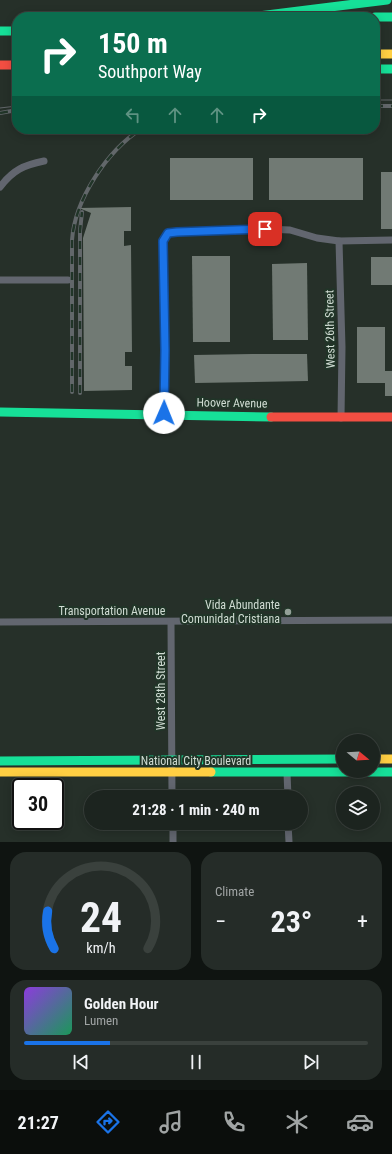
<!DOCTYPE html>
<meta charset="utf-8">
<style>
:root{--surface:#1c241f;--page:#252c28;--text:#f1f3f6;--muted:#a0a4a4;--line:#3a413d;--accent:#1a73e8}
body{margin:0;font-family:"Roboto Condensed",sans-serif;background:var(--page);color:var(--text);height:100vh;display:flex;flex-direction:column;font-size:15px;white-space:nowrap}
*{box-sizing:border-box;margin:0}
p{font-size:13px;color:var(--muted)}
.icon{flex:none;width:22px;height:22px;fill:none;stroke:currentColor;stroke-width:2;stroke-linecap:round;stroke-linejoin:round}
.map{position:relative;height:842px;overflow:hidden}
.panel{display:flex;flex-direction:column;gap:10px;padding:10px;background:#0f1411;flex:1}
.panel>*{flex:none}
.top-card{position:absolute;left:12px;top:12px;width:368px;height:122px;border-radius:16px;box-shadow:0 2px 10px #0003,0 0 0 1px var(--line);background:#0b6e4f;color:#fff;overflow:hidden}
.needle{width:26px;rotate:108deg}
.tools{position:absolute;left:336px;top:734px;display:grid;gap:8px}
.tools a{display:grid;place-items:center;width:44px;height:44px;border-radius:50%;background:var(--surface);box-shadow:0 2px 10px #0003,0 0 0 1px var(--line);font-size:20px}
.speed{position:absolute;left:12px;top:778px;display:flex;gap:8px;font-size:20px;font-weight:700;text-align:center}
.speed>*{display:grid;place-content:center;width:52px;height:52px;border-radius:50%;background:var(--surface);box-shadow:0 2px 10px #0003,0 0 0 1px var(--line);line-height:1}
.speed .limit{border:2px solid #111;border-radius:6px;background:#fff;color:#111}
.pin{position:absolute;display:grid;place-items:center;width:34px;height:34px;color:#fff;margin:-17px;border-radius:8px;box-shadow:0 2px 6px #0006}
.me{position:absolute;width:44px;margin:-22px;rotate:1deg;stroke-linejoin:round;filter:drop-shadow(0 0 3px #0008)}
.turn{display:flex;align-items:center;gap:14px;height:84px;padding:0 20px;font-size:18px}
.turn .icon{width:52px;height:52px;stroke-width:2.5}
.turn b{display:block;font-size:28px;line-height:34px}
.lanes{display:flex;align-items:center;height:38px;padding:0 20px;background:#0003;justify-content:center;gap:20px;direction:ltr}
.lanes .off{opacity:.35}
.big{font-size:30px;font-weight:700;line-height:1.1}
.panel .widget{flex:1;display:flex;flex-direction:column;justify-content:center;gap:6px;min-width:0;padding:0 14px;border-radius:16px;background:var(--page)}
.panel .dial{align-items:center;gap:0}
.dial svg{height:104px;overflow:visible;fill:none;stroke:var(--line);stroke-width:7;stroke-linecap:round;text-anchor:middle}
.dial text{fill:var(--text);stroke:none}
.song{display:flex;align-items:center;gap:12px}
.cover{width:48px;height:48px;border-radius:6px;background:linear-gradient(135deg,hsl(270 70% 55%),hsl(150 70% 35%))}
.played{height:4px;border-radius:2px;background:linear-gradient(90deg,var(--accent) 25%,var(--line) 25%)}
.keys{display:flex;justify-content:space-around;direction:ltr}
.heat{display:flex;justify-content:space-between;align-items:center;font-size:22px;direction:ltr}
.panel .tiles{flex:1;display:grid;gap:10px;grid-template-columns:1fr 1fr}
.widget:last-child{grid-column:span 2}
.trip{position:absolute;left:84px;top:790px;width:224px;height:40px;border-radius:20px;background:var(--surface);box-shadow:0 2px 10px #0003,0 0 0 1px var(--line);font-weight:700;line-height:40px;text-align:center}
.menu{display:flex;height:64px;justify-content:space-around;align-items:center;background:#0b0e0c;color:var(--muted)}
.menu .icon{width:28px;height:28px}
.menu .selected{color:var(--accent)}
.menu b{font-size:18px;color:var(--text)}
.map>svg:first-child{display:block}
</style>
<div class="map">
<svg width="392" height="842" viewBox="0 0 392 842">
<rect width="100%" height="100%" fill="#263029"/>
<g fill="#717a74">
<rect x="170" y="158" width="83" height="42"/>
<rect x="269" y="158" width="94" height="42"/>
<rect x="381" y="172" width="11" height="57"/>
<polygon points="131,207 131,231 124,231 124,246 131,245 132,352 125,352 125,366 132,366 132,390 84,391 83,238 91,213 79,208"/>
<polygon points="192,256 230,256 230,342 193,342"/>
<rect x="371" y="257" width="21" height="28"/>
<polygon points="307,263 308,340 273,340 272,264"/>
<polygon points="357,327 385,327 385,371 392,371 392,396 385,396 385,383 357,383"/>
<polygon points="252,354 307,354 308,381 195,383 194,355"/>
</g>
<g fill="none" stroke-linecap="round" stroke-linejoin="round">
<g stroke="#62666f" stroke-width="7">
<path d="M0 187C13 170 24 165 44 161"/>
<polyline points="339,241 342,347 341,418"/>
<polyline points="0,280 68,280"/>
<polyline points="164,413 165,350 163,241 168,233 265,229 290,230 317,238 339,241 392,240"/>
<polyline points="0,622 392,620"/>
<polyline points="171,622 172,797"/>
<polyline points="287,773 288,797"/>
<polyline points="173,823 173,842"/>
<polyline points="288,823 289,842"/>
</g>
<g stroke="#16e098" stroke-width="9">
<polyline points="250,17 387,0"/>
<polyline points="375,17 392,17"/>
<polyline points="0,31 17,31"/>
<polyline points="375,69 392,69"/>
<polyline points="0,412 271,417"/>
<polyline points="0,761 343,759"/>
<polyline points="211,772 392,772"/>
</g>
<g stroke="#ffcf43" stroke-width="9">
<polyline points="375,54 392,54"/>
<polyline points="373,759 392,759"/>
<polyline points="0,772 211,772"/>
</g>
<g stroke="#f24e42" stroke-width="9">
<polyline points="0,65 17,65"/>
<polyline points="271,417 392,417"/>
</g>
<g stroke="#62676a" stroke-width="1">
<polyline points="375,100 392,100"/>
<polyline points="0,108 17,106"/>
</g>
<defs>
<g id="rail">
<polyline points="375,106 392,106"/>
<polyline points="0,113 17,110"/>
<polyline points="62,131 134,129"/>
<path d="M72 392V240C75 199 107 151 141 129"/>
<polyline points="80,393 80,231 82,212"/>
</g>
</defs>
<use href="#rail" stroke="#62676a" stroke-width="4"/>
<use href="#rail" stroke="#213528" stroke-width="2.5" stroke-dasharray="8" stroke-linecap="butt"/>
</g>
<g fill="none" stroke-linecap="round" stroke-linejoin="round">
<defs>
<polyline id="route" points="164,413 165,350 163,241 168,233 177,232 265,229"/>
</defs>
<use href="#route" stroke="#114b97" stroke-width="10"/>
<use href="#route" stroke="#1a73e8" stroke-width="7"/>
</g>
<circle fill="#94a098" stroke="#213528" stroke-width="1.5" cx="288" cy="612" r="4"/>
<g text-anchor="middle" dominant-baseline="central" stroke-width="4" stroke-linejoin="round" paint-order="stroke">
<g font-size="12" fill="#d0dcd3" stroke="#213528">
<text transform="translate(330 329) rotate(-91)">West 26th Street</text>
<text transform="translate(232 403) rotate(1)">Hoover Avenue</text>
<text x="112" y="611">Transportation Avenue</text>
<text transform="translate(161 691) rotate(-90)">West 28th Street</text>
<text x="196" y="761">National City Boulevard</text>
</g>
<g font-size="12" fill="#d0dcd3" stroke="#213528" text-anchor="end">
<text x="280" y="605">Vida Abundante<tspan x="280" dy="14">Comunidad Cristiana</tspan></text>
</g>
</g>
</svg>
<div class="tools">
<a><svg class="needle" viewBox="-14 -14 28 28"><path d="M0-13l5 13h-10z" fill="#e53935"/><path d="M0 13l5-13h-10z" fill="#a0a4a4"/></svg></a>
<a><svg class="icon" aria-label="layers" viewBox="0 0 24 24"><path d="M12 4l9 5-9 5-9-5zM3 14l9 5 9-5"/></svg></a>
</div>
<div class="speed"><div class="limit">30</div></div>
<div class="pin" style="left:265px;top:229px;background:#d93025"><svg class="icon" aria-label="arrive" viewBox="0 0 24 24"><path d="M6 21V4h12l-3 4 3 4H6"/></svg></div>
<svg class="me" style="left:164px;top:413px" viewBox="-20 -20 40 40"><circle r="19" fill="#fff"/><path d="M0-13L10 11 0 6-10 11z" fill="#1a73e8"/></svg>
<div class="trip">21:28 · 1 min · 240 m</div>
<div class="top-card">
<div class="turn"><svg class="icon" aria-label="right" viewBox="0 0 24 24"><path d="M7 20v-9h11M14 6l5 5-5 5"/></svg><div><b>150 m</b>Southport Way</div></div>
<div class="lanes"><svg class="icon off" aria-label="left" viewBox="0 0 24 24"><path d="M17 20v-9H6M10 6l-5 5 5 5"/></svg><svg class="icon off" aria-label="ahead" viewBox="0 0 24 24"><path d="M12 20V5M6 11l6-6 6 6"/></svg><svg class="icon off" aria-label="ahead" viewBox="0 0 24 24"><path d="M12 20V5M6 11l6-6 6 6"/></svg><svg class="icon" aria-label="right" viewBox="0 0 24 24"><path d="M7 20v-9h11M14 6l5 5-5 5"/></svg></div>
</div>
</div>
<section class="panel">
<div class="tiles">
<div class="widget dial"><svg viewBox="0 0 100 80">
<path d="M14 69A42 42 0 1 1 86 69"/>
<path d="M14 69A42 42 0 0 1 9 40" stroke="#1a73e8"/>
<text x="50" y="56" font-size="32" font-weight="700">24</text>
<text x="50" y="72" font-size="11">km/h</text>
</svg></div>
<div class="widget"><p>Climate</p>
<div class="heat"><a>−</a><b class="big">23°</b><a>+</a></div>
</div>
<div class="widget">
<div class="song"><i class="cover"></i><div><b>Golden Hour</b><p>Lumen</p></div></div>
<div class="played"></div>
<div class="keys"><svg class="icon" aria-label="previous" viewBox="0 0 24 24"><path d="M18 5L8 12l10 7zM5 5v14"/></svg><svg class="icon" aria-label="pause" viewBox="0 0 24 24"><path d="M8 5v14M16 5v14"/></svg><svg class="icon" aria-label="next" viewBox="0 0 24 24"><path d="M6 5l10 7-10 7zM19 5v14"/></svg></div>
</div>
</div>
</section>
<nav class="menu">
<b>21:27</b>
<svg class="icon selected" aria-label="directions" viewBox="0 0 24 24"><path d="M12 3l9 9-9 9-9-9zM9 14v-3h6M13 9l2 2-2 2"/></svg>
<svg class="icon" aria-label="music" viewBox="0 0 24 24"><path d="M9 18V5l10-2v13"/><circle cx="6" cy="18" r="3"/><circle cx="16" cy="16" r="3"/></svg>
<svg class="icon" aria-label="phone" viewBox="0 0 24 24"><path d="M5 4h4l2 5-3 2q2 4 5 5l2-3 5 2v4C11 20 4 13 5 4z"/></svg>
<svg class="icon" aria-label="climate" viewBox="0 0 24 24"><path d="M12 3v18M4 7l16 10M4 17L20 7"/></svg>
<svg class="icon" aria-label="car" viewBox="0 0 24 24"><path d="M5 17H2v-5l4-1 3-4h7l3 4 3 1v5h-3M9 17h6M6 11h13"/><circle cx="7" cy="17" r="2"/><circle cx="17" cy="17" r="2"/></svg>
</nav>
